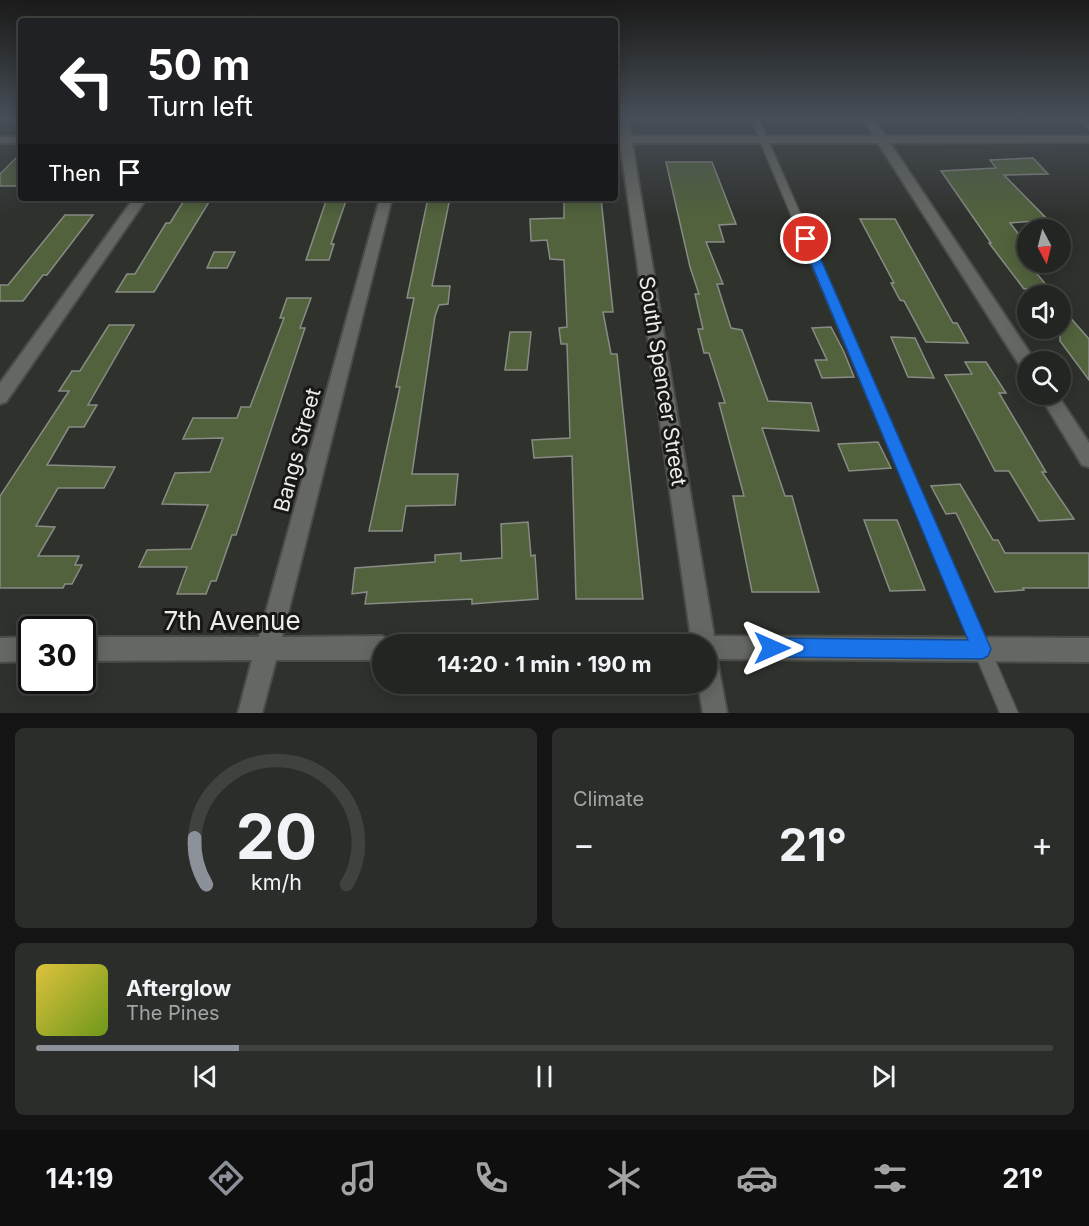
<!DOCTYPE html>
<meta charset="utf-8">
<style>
:root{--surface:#232522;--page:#2b2d2a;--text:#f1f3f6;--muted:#a3a5a5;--line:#404240;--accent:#8c9099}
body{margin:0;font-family:Inter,sans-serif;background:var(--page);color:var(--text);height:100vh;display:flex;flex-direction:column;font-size:22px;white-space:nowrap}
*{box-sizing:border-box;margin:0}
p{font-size:20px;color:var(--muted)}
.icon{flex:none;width:33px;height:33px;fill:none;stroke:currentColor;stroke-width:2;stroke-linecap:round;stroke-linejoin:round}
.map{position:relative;height:713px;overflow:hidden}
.panel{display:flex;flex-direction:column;gap:15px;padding:15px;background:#131413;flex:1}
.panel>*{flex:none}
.banner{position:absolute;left:18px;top:18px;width:600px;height:183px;border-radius:6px;box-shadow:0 3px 15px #0003,0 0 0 2px var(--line);background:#202124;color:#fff;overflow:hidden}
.needle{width:39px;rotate:173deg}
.fabs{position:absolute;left:1017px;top:219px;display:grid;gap:12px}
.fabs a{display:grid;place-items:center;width:54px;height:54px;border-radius:50%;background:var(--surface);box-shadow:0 3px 15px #0003,0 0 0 2px var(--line);font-size:30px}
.speed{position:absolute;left:18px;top:616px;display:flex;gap:12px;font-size:30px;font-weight:700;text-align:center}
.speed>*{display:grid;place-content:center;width:78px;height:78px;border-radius:50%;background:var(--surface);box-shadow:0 3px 15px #0003,0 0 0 2px var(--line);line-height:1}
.speed .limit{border:3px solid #111;border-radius:9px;background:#fff;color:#111}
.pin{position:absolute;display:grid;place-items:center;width:51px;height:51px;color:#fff;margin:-26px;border:3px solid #fff;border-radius:50%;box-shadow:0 2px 6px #0007}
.me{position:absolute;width:66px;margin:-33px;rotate:90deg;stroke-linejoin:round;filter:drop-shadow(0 0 4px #0008)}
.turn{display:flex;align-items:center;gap:21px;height:126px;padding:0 30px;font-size:27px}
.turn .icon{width:78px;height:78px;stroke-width:2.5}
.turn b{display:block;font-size:42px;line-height:51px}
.then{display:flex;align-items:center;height:57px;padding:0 30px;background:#0003;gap:12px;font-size:22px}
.big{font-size:45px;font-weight:700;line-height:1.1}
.panel .tile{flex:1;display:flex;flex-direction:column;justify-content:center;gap:9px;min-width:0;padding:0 21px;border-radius:9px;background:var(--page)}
.panel .dial{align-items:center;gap:0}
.dial svg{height:156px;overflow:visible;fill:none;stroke:var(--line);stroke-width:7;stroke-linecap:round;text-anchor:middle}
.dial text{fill:var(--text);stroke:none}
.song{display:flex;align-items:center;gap:18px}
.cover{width:72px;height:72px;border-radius:9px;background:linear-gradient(135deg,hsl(50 70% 55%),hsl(80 70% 35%))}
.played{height:6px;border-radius:3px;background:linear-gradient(90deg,var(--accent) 20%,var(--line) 20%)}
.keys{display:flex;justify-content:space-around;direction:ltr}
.heat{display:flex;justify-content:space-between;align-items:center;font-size:33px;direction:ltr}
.panel .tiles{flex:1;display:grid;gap:15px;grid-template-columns:1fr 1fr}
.tile:last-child{grid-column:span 2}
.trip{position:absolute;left:372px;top:634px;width:345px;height:60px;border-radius:30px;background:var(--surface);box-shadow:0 3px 15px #0003,0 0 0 2px var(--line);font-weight:700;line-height:60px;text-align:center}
.dock{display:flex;height:96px;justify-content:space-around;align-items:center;background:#0e0f0e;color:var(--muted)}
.dock .icon{width:42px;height:42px}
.dock .active{color:var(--accent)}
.dock b{font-size:27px;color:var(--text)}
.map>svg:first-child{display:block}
</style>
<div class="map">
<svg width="1089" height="713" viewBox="0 0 1089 713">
<rect width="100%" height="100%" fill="#2f312d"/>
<g fill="#51623c" stroke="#898b86" stroke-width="1.5">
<polygon points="21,153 21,186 0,186 0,174"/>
<polygon points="1033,158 1048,174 1004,175 1048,220 1010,223 1028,246 1028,263 1048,287 1024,289 989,243 991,243 941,171 996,168 990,160"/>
<polygon points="666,162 712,162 736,224 719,225 724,242 706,242 723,284 717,284 731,328 742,330 768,401 811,403 819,431 762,428 785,496 792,496 819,592 752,592 733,496 744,496 719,403 725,403 709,353 704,353 698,329 703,329 695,294 699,294 690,267"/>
<polygon points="327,198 347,198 331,244 334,244 329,260 306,260"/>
<polygon points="428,198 450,198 432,286 450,286 448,304 439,305 435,316 412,474 458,474 455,505 406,506 402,531 369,531 400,387 396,387 414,298 407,298"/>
<polygon points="564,198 601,198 613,312 603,312 611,354 617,354 643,599 576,599 572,456 534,458 532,440 570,438 567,344 561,344 559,328 567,327 564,260 550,259 547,240 531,241 530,219 564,218"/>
<polygon points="183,202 209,202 154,292 116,292 127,274 135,274 166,223 170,223"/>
<polygon points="65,215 93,215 47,275 43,275 23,301 0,301 0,285 8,285"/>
<polygon points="860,219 895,219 953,323 957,323 968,343 926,342 904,301 900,300 891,283 894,283"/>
<polygon points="214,252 235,252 227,268 207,268"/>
<polygon points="287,298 311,298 300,328 305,328 236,535 232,535 216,581 211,581 206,594 177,594 187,567 139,567 147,550 191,549 208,505 162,504 175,473 210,472 223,438 183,439 193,418 237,418 241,407 250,407 284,318 280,318"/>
<polygon points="1060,306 1089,339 1089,380 1060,341"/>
<polygon points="109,325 134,325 88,405 97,405 84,427 69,427 47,465 115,467 104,488 58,488 36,526 55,527 38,556 79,556 75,565 82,565 72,584 65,584 63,588 0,588 0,496 69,391 59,391 72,371 80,371"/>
<polygon points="831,327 844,352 854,377 822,378 815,360 827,360 812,328"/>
<polygon points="510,332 531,332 527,370 505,370"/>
<polygon points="891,337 915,338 934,378 908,377"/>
<polygon points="965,362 986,362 1006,393 999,393 1046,472 1042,472 1074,519 1039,521 1009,471 995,471 945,375 972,374"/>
<polygon points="878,442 891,468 849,471 838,444"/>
<polygon points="960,484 993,540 998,540 1005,553 1089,553 1089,588 1023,588 1024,590 995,592 956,513 946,514 931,486"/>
<polygon points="864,520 897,520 925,590 890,591"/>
<polygon points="528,522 531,556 535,555 538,599 472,604 472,599 365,604 367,592 352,594 355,568 435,562 435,555 461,553 461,561 502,558 501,524"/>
</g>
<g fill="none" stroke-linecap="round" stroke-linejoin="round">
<defs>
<polygon id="service" points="750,117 758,117 1018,713 1000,713"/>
<g id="minor">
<polygon points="616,117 628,117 631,136 874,136 861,117 873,117 885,136 1089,136 1089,142 890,143 1034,359 1035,362 1028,362 1028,370 1022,369 878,143 632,143 714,636 1089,638 1089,662 717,659 727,713 703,713 698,684 706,684 706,645 692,645 620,143 615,143 615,137 619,137"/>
<polygon points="1073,117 1085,117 1089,120 1089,129"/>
<rect x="0" y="137" width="21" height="6"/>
<polygon points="134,198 147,198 6,402 0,404 0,383"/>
<polygon points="380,198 392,198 282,637 382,636 390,640 392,645 382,645 382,660 276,660 262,713 238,713 252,660 82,661 82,637 259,637"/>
<polygon points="1039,394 1057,394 1089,443 1089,467 1082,465"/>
<polygon points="32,637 32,661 0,662 0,638"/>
</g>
</defs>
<use href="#service" stroke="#4a4c48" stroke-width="3"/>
<use href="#minor" stroke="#4a4c48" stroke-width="4"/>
<use href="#service" fill="#656762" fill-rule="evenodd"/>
<use href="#minor" fill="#656762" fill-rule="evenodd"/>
</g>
<linearGradient id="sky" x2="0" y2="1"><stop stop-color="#1a1b19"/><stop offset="0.54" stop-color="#474e57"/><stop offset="1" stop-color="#474e57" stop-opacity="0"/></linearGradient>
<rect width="1089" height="217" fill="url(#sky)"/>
<polygon fill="#1a73e8" stroke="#114b97" stroke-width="1.5" points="806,235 812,239 988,642 991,649 988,656 982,659 772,657 765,655 762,648 765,641 772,638 968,640 801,239"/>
<g text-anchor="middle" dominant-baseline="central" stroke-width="6" stroke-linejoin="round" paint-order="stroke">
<g font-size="21" fill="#ecedea" stroke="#181917">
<text transform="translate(663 381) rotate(81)">South Spencer Street</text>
<text transform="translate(297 450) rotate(-75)">Bangs Street</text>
</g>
<g font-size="26" fill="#ecedea" stroke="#181917">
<text x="232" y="620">7th Avenue</text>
</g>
</g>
</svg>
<div class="fabs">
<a><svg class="needle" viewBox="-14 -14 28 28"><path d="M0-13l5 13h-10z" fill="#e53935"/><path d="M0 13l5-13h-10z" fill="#a3a5a5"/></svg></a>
<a><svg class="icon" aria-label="sound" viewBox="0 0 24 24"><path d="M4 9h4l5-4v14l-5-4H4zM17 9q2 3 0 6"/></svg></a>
<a><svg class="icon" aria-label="search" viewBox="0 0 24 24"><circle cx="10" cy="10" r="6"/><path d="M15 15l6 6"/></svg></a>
</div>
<div class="speed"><div class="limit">30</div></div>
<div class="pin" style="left:806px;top:239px;background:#d93025"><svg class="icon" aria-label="arrive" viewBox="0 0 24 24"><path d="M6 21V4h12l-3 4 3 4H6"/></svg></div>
<svg class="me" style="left:772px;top:648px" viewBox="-20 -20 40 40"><path d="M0-17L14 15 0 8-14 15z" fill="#1a73e8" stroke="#fff" stroke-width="4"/></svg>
<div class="trip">14:20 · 1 min · 190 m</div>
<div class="banner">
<div class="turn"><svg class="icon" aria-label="left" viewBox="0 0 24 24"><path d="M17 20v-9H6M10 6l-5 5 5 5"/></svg><div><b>50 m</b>Turn left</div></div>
<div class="then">Then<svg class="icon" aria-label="arrive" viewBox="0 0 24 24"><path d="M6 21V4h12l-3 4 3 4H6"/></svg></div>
</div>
</div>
<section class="panel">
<div class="tiles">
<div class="tile dial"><svg viewBox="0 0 100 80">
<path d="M14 69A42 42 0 1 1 86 69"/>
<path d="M14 69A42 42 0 0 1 8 45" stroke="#8c9099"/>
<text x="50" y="56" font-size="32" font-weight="700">20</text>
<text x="50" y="72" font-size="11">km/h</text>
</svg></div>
<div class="tile"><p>Climate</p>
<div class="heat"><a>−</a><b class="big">21°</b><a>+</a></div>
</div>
<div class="tile">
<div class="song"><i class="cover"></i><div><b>Afterglow</b><p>The Pines</p></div></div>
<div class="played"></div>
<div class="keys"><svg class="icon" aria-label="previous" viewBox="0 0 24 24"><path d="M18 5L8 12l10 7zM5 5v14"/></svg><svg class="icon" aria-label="pause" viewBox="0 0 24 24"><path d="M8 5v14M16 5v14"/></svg><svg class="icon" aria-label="next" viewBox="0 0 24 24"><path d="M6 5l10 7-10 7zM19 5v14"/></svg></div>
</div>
</div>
</section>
<nav class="dock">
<b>14:19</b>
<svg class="icon active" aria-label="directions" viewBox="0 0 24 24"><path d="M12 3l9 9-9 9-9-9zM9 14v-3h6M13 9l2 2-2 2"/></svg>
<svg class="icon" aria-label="music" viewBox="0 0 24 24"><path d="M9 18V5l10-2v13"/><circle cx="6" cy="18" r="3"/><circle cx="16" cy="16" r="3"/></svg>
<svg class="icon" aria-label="phone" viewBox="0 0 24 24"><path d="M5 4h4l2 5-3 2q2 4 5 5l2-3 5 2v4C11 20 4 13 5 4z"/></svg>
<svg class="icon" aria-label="climate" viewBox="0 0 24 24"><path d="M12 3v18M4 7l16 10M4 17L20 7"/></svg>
<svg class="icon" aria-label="car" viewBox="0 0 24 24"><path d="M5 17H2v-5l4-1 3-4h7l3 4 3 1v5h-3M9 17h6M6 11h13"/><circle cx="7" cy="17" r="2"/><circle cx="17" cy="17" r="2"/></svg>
<svg class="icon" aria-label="filters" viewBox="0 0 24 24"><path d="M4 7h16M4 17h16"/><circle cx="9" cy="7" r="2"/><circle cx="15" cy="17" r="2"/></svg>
<b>21°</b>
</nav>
